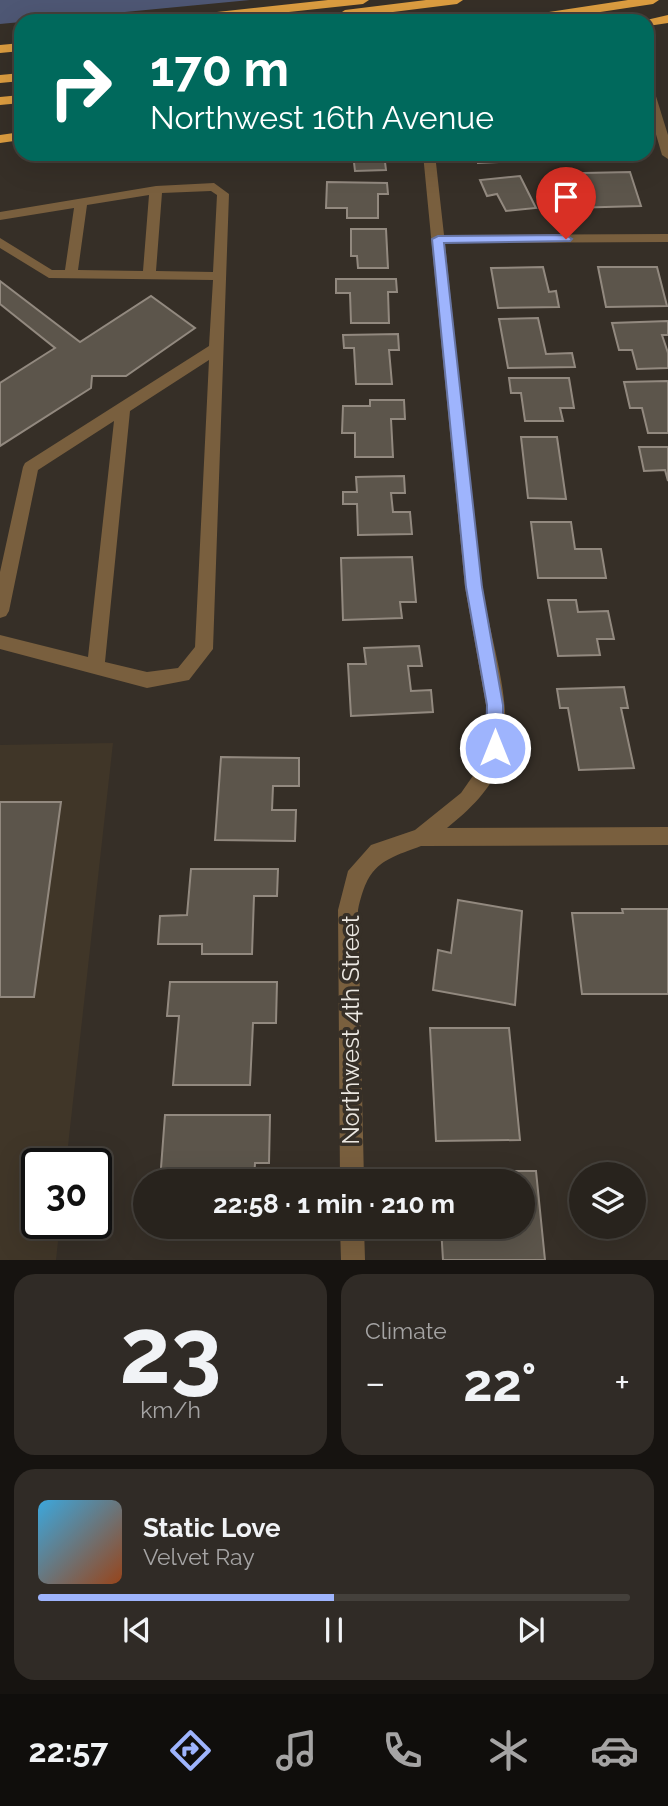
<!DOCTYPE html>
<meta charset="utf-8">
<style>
:root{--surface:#28231d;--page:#302b26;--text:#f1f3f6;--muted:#a5a4a4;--line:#44403b;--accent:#9eb4fd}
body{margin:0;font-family:Raleway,sans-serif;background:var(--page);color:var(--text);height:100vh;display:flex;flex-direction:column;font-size:26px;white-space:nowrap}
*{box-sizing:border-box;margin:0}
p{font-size:23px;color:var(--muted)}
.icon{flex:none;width:38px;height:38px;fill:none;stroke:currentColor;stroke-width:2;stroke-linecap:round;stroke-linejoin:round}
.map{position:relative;height:1260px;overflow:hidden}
.panel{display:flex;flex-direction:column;gap:14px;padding:14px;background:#161310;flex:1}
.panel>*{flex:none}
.hud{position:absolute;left:14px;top:14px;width:640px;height:147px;border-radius:21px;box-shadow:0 7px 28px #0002,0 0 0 2px var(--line);background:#00695c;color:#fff;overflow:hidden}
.buttons{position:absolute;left:569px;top:1162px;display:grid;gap:14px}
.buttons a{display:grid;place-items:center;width:77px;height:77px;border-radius:50%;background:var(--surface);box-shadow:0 7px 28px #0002,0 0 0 2px var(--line);font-size:35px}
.speed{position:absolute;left:21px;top:1148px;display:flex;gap:14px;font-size:35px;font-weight:700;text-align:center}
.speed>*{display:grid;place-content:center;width:91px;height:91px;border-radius:50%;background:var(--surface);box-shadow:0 7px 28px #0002,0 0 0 2px var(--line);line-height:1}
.speed .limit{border:4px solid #111;border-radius:10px;background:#fff;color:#111}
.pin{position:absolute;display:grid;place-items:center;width:60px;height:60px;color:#fff;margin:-72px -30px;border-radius:50% 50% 50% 0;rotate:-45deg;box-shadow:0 0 7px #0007}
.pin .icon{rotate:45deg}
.me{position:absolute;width:77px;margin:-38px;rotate:0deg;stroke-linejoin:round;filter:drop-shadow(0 0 5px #0008)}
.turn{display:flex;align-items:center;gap:24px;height:147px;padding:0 21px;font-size:32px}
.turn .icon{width:91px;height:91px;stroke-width:2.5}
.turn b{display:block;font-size:49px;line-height:60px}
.big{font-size:52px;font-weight:700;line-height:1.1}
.panel .tile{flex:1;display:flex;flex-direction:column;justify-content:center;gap:10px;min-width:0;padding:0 24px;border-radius:21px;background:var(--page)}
.panel .dial{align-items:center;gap:0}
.dial b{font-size:91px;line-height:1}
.song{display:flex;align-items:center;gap:21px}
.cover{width:84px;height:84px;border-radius:10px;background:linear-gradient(135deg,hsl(200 70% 55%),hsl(20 70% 35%))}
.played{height:7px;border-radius:4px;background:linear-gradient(90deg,var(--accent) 50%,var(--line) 50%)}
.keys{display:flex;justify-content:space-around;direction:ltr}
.heat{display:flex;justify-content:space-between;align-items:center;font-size:38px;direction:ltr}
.panel .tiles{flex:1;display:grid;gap:14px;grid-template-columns:1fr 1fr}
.tile:last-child{grid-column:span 2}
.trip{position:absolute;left:133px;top:1169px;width:402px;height:70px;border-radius:35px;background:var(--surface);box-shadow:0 7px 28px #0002,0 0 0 2px var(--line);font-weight:700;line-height:70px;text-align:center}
.dock{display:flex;height:112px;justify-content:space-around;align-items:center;background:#100e0c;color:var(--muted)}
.dock .icon{width:49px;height:49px}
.dock .selected{color:var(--accent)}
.dock b{font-size:32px;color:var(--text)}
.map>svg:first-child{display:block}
</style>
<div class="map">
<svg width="668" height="1260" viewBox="0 0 668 1260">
<rect width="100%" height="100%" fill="#362f27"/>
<polygon fill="#403628" points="113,743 66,1164 37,1164 37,1223 60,1223 56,1260 0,1260 0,745"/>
<polygon fill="#4e5774" points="0,0 250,0 0,24"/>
<g fill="#5c554b" stroke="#92897f" stroke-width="2">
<polygon points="353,154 384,154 386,170 355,171"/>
<polygon points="477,154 516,154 518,161 478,163"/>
<polygon points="572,154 614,154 616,162 574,162"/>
<polygon points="630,172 641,206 569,208 566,195 590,194 584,173"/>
<polygon points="520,176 536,208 506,211 497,194 487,196 480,180"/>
<polygon points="327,182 387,183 388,194 378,194 378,218 347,218 347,208 326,208"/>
<polygon points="351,229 386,229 388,268 358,268 357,256 351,256"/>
<polygon points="543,267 549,292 556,291 559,307 498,308 491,268"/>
<polygon points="598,267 657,267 667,306 606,307"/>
<polygon points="336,279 396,279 397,292 388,292 389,323 351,323 350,293 336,293"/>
<polygon points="0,281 80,342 151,296 195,328 126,376 92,376 91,388 0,446 0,383 55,348 0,304"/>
<polygon points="538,318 546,354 572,353 575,367 508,368 499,319"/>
<polygon points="668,321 668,335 662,335 668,353 668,368 637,369 632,350 619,350 612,323"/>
<polygon points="398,334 399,350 389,350 392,384 356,384 354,348 344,348 343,335"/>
<polygon points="509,378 569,378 574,408 560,408 563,421 525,421 521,393 511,393"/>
<polygon points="668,381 668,433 648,433 642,408 630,408 624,382"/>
<polygon points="370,400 404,400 405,419 391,419 393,457 355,457 355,433 342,433 343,406 370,406"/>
<polygon points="521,437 557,437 566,499 528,498"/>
<polygon points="639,447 668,447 668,481 665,470 644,471"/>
<polygon points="404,476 405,493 391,493 393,512 410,512 412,534 358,535 357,504 343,504 343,492 357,492 356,477"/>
<polygon points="531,522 571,522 575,549 601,549 606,578 538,578"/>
<polygon points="412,557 416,602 400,602 402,618 343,620 341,558"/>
<polygon points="548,600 576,600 578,612 608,611 614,639 597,639 600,655 558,656"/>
<polygon points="419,646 422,666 408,666 411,691 431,690 433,712 351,716 348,664 366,664 364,648"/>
<polygon points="624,687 628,708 621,708 634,768 579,770 568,708 560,708 557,689"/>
<polygon points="221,757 299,758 299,786 273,786 272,810 296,810 295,841 215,840"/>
<polygon points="0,802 61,802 34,997 0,997"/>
<polygon points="191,869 278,869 277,896 254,896 252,954 202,954 202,944 158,944 160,916 187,915"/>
<polygon points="458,900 522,911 515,1005 433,990 438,950 451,953"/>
<polygon points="622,909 668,909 668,994 582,994 572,913 623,913"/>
<polygon points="170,982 277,982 276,1023 253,1023 250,1085 173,1085 179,1016 167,1016"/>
<polygon points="430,1028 509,1028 520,1140 436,1141"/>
<polygon points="165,1115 270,1115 269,1163 255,1163 254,1181 160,1181"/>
<polygon points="439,1171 536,1171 545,1260 443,1260 441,1227 523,1227 523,1181 439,1181"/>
<rect x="178" y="1227" width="75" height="7"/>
</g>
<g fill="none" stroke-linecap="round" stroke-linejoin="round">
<g fill="#795f3e" fill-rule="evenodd">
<polygon points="648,87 654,90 668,135 668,159 662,155 648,107"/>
<path d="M423 154H435L444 235 668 234V242L445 243C457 357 467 472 482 585 489 635 512 698 504 748 499 782 473 807 447 828L668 827V845L421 846C380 861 368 865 358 910L364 1181H340L338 910 348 871 371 845 415 830 461 793 477 770 486 748V705L465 587Z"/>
<path d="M214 183 229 194 213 649 189 680 147 688 0 649V635L88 657 114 421 38 470 9 611 6 616 0 618V572L23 467 25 463 209 346 213 280 49 278 0 248V238L52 270H65L74 208 0 220V212L156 186ZM211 191 217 195 213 272 156 271 162 193ZM149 195 143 271 78 270 87 205ZM209 360 195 647 178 668 147 672 105 662 130 411Z"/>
<polygon points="340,1227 364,1227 365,1260 341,1260"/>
</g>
<g fill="#dc9d40" fill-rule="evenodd">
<polygon points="328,0 369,0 363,4 206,21 165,21 171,17"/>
<polygon points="426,0 463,0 457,4 345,18 339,14 345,10"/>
<polygon points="628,0 659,0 653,4 541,21 510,21 516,17"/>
<polygon points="668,15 668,23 648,26 648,21 642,21"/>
<polygon points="21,43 21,51 0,53 0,45"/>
<polygon points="21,73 21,81 0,83 0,75"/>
<polygon points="21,95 21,103 0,105 0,97"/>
<polygon points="21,132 21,140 0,143 0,135"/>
</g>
</g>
<polygon fill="#9eb4fd" stroke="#6775a4" stroke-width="2" points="566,235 572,239 570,241 444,243 482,587 503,705 503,748 501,753 495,756 489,753 486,748 487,705 466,587 432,239 438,236"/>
<g text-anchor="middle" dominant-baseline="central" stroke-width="7" stroke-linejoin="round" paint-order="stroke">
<g font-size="24" fill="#ece8e2" stroke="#362f27">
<text transform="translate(350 1030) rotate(-90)">Northwest 4th Street</text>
</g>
</g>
</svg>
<div class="buttons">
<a><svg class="icon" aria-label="layers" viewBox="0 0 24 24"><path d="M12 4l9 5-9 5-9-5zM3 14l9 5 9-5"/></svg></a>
</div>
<div class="speed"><div class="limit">30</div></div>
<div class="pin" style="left:566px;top:239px;background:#d93025"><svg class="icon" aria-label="arrive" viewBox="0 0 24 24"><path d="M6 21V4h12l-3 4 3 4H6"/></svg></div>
<svg class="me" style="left:495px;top:748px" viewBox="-20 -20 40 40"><circle r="17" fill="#9eb4fd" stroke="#fff" stroke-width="3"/><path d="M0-11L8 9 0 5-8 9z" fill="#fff"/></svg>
<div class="trip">22:58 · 1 min · 210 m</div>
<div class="hud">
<div class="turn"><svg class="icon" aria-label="right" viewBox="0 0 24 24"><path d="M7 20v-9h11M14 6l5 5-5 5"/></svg><div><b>170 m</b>Northwest 16th Avenue</div></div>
</div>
</div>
<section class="panel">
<div class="tiles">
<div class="tile dial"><b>23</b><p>km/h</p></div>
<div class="tile"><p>Climate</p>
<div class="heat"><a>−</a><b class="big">22°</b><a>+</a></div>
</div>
<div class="tile">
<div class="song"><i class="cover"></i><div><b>Static Love</b><p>Velvet Ray</p></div></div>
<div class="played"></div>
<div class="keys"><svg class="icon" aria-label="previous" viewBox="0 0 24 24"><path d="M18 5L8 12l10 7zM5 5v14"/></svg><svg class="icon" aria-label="pause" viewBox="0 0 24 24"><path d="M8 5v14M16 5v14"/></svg><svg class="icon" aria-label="next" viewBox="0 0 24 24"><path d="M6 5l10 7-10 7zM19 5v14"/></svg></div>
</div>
</div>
</section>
<nav class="dock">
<b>22:57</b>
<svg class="icon selected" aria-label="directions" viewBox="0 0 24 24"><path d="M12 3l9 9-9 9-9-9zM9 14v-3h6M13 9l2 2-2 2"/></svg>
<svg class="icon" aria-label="music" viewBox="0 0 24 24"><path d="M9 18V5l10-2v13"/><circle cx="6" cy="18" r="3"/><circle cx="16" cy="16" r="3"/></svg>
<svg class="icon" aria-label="phone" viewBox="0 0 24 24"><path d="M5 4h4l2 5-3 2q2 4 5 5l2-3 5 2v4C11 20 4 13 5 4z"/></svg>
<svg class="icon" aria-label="climate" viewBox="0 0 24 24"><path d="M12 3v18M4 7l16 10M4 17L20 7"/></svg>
<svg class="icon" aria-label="car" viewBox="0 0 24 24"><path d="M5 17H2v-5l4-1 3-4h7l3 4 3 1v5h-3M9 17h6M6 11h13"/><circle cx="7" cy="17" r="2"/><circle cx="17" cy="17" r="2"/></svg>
</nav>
